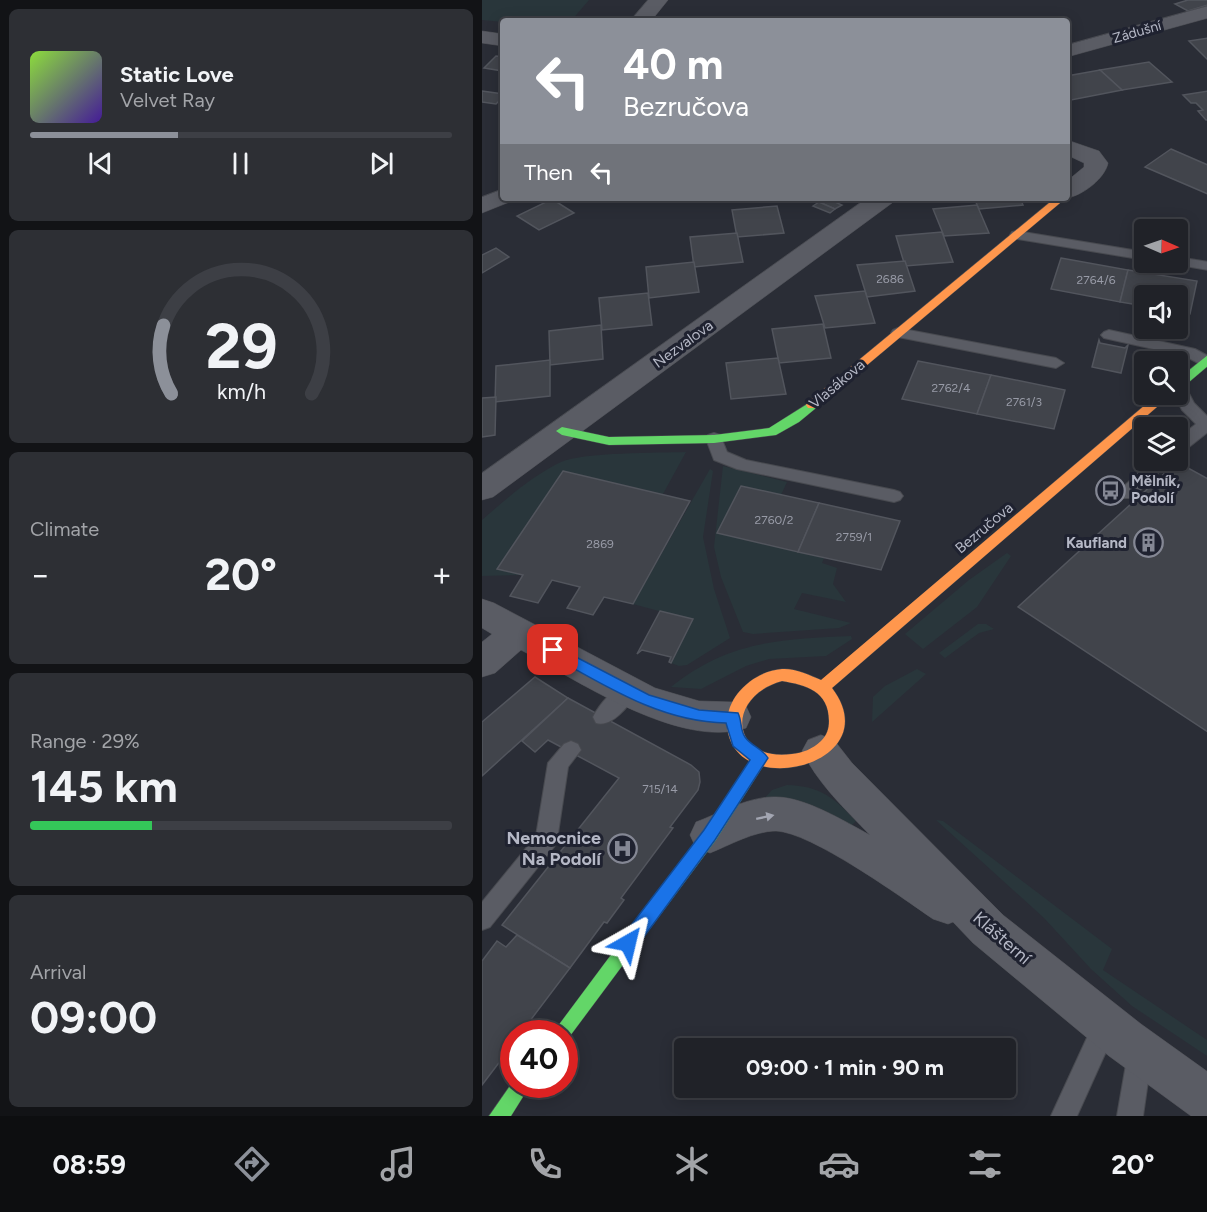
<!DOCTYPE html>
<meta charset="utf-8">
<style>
:root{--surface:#202228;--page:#2d2f34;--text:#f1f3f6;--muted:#a2a4a8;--line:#3d3f45;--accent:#8c9099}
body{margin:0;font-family:Figtree,sans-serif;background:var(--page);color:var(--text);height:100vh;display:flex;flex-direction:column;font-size:22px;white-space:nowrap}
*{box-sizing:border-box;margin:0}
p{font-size:20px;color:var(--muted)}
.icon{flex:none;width:33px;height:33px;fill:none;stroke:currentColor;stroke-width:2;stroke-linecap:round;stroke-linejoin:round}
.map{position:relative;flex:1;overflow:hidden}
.panel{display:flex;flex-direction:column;gap:9px;padding:9px;background:#121316;width:482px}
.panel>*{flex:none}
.top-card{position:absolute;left:18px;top:18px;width:570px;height:183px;border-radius:6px;box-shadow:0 3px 15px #0003,0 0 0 2px var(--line);background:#8c9099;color:#fff;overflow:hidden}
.needle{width:39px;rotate:92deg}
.controls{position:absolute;left:652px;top:219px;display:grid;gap:12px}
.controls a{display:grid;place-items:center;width:54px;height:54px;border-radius:6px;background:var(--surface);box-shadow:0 3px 15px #0003,0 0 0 2px var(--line);font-size:30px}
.speed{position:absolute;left:18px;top:1020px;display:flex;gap:12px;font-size:30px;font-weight:700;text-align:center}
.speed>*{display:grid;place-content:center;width:78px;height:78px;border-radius:50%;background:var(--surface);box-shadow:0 3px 15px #0003,0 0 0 2px var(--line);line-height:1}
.speed .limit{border:9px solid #d22;background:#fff;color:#111}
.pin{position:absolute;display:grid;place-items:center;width:51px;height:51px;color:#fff;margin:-26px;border-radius:12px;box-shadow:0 3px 9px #0006}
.me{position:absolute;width:66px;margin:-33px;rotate:37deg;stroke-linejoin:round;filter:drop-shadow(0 0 4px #0008)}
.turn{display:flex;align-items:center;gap:21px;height:126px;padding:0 24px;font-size:27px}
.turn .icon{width:78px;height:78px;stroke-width:2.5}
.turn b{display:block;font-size:42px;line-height:51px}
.then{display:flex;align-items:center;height:57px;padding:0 24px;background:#0003;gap:12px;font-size:22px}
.big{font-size:45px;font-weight:700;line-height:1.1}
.panel .tile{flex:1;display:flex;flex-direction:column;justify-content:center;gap:9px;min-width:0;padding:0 21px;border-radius:9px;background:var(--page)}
.panel .dial{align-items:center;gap:0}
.dial svg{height:156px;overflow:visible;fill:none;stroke:var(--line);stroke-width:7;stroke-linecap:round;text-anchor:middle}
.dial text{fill:var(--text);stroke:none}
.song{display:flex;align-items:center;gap:18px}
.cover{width:72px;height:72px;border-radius:9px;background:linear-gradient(135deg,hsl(90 70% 55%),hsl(260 70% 35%))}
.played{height:6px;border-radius:3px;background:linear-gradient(90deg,var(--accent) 35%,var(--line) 35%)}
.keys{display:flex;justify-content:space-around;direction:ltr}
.heat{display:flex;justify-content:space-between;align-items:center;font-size:33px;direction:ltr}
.charge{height:9px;border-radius:4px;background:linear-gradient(90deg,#34c759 29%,var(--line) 0)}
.trip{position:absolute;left:192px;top:1038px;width:342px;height:60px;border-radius:6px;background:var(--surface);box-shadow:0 3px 15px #0003,0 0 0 2px var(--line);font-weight:700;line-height:60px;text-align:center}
.dock{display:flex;height:96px;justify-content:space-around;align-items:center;background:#0d0e10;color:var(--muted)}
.dock .icon{width:42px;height:42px}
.dock .selected{color:var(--accent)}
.dock b{font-size:27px;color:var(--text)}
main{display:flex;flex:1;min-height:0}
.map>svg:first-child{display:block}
</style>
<main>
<section class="panel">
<div class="tile">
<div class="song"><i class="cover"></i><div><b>Static Love</b><p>Velvet Ray</p></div></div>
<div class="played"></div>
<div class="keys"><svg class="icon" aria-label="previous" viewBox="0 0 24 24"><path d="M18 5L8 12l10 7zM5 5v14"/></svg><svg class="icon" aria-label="pause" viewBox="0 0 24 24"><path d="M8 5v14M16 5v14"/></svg><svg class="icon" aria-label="next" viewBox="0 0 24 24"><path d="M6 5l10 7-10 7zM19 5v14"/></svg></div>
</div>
<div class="tile dial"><svg viewBox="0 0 100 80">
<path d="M14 69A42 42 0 1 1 86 69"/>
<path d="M14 69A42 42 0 0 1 10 34" stroke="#8c9099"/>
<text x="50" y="56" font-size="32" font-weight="700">29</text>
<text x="50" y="72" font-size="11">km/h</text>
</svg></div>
<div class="tile"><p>Climate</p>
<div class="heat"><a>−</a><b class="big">20°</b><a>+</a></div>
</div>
<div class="tile"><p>Range · 29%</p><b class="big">145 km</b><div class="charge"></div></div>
<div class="tile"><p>Arrival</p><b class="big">09:00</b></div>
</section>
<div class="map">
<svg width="726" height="1116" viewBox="0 0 726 1116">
<rect width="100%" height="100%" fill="#2a2d36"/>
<g fill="#29363b">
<polygon points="0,0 107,0 89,21 21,22 0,20"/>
<path d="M204 452 181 494 81 471 15 569 41 575 0 576V520C24 499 50 476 79 462 102 452 176 453 204 452Z"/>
<polygon points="241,466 305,482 299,495 259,486 235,533 342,558 340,563 355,568 351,584 364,602 320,593 312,609 369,623 357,628 271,634 261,632 239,577 232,547"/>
<polygon points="228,469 231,471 221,537 232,589 248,638 205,665 197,666 189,663 210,620 151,604"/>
<polygon points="525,553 529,556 495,607 441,649 423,634 487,580"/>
<polygon points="496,624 504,624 512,629 497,633 463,658 457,653"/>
<path d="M369 636 370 639 344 656 287 659 264 666 219 689 189 687C246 641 299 639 369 636Z"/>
<polygon points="435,669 444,674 390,722 391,697 403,686"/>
<path d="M305 785C339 786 352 798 374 821L364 831 280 801 290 790Z"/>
<polygon points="454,820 461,821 630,949 621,970 725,1040 725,1056 650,1006 609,969 562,918"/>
</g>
<g fill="#41444b" stroke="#52555d" stroke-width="1.5">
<polygon points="706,0 726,0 726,5 706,11 693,4"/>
<polygon points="726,38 726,60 707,41"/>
<polygon points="14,56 21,57 21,71 2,68"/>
<polygon points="667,62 690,82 640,90 618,70"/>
<polygon points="618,70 640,90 589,100 585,96 585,76"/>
<polygon points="0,91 21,94 21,97 14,104 0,102"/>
<polygon points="726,91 726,120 724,120 716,111 721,110 714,103 709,103 701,95"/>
<polygon points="689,149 726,165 726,194 663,167"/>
<polygon points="344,198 360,205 353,209 337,202"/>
<polygon points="492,198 538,198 541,205 497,209"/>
<polygon points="70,199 92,213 57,230 35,216"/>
<polygon points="337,202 353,209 348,213 331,206"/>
<polygon points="495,205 507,233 462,236 451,209"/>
<polygon points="295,206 302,233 255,237 250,210"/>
<polygon points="460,232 471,262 423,266 414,236"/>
<polygon points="255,233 261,262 212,267 208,237"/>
<polygon points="14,248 27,257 0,273 0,255"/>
<polygon points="579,258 646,270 638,302 569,289"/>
<polygon points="423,261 433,291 385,297 375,265"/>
<polygon points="212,262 217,292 167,298 164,267"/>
<polygon points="646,270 715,281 708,314 696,312 696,296 663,296 663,306 638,302"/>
<polygon points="383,291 393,323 343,328 333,296"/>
<polygon points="166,293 170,325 120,330 117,298"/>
<polygon points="341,324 349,358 297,363 290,329"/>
<polygon points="119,325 121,359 68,365 67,331"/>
<polygon points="617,340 618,343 643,348 646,345 639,373 610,367"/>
<polygon points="296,358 304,394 249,399 244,363"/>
<polygon points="68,360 68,396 13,402 14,366"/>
<polygon points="436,361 509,375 495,414 420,399"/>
<polygon points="509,375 583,390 572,429 495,414"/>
<polygon points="14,397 13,435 0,437 0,398"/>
<polygon points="695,462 726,479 726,732 536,607"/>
<polygon points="81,471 208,501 151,604 122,597 111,615 85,608 98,587 70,580 56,603 28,596 41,575 15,569"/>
<polygon points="259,486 337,503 316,552 235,533"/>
<polygon points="337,503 418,521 399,570 316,552"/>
<polygon points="178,611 211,619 189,663 187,662 189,657 160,650 155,654"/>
<polygon points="53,677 86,698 0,776 0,722"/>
<polygon points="86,698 209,765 217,772 218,782 216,790 188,827 191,828 139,898 142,900 125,923 122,922 88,968 20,925 137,778 66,740 53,752 40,741"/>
<polygon points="35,935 88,968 38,1034 32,1034 32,1043 0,1085 0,961 15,941 24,947"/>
</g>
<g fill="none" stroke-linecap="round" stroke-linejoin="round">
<defs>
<g id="lane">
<polygon points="535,231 663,252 663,260 530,238 528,235 530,232"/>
<polygon points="696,257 726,262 726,270 691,264 696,262"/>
<polygon points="416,328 574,358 582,363 574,368 411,336 409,333 411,330"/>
<polygon points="627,330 713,349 726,356 726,365 718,364 703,356 622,338 619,335 622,332"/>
<polygon points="696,383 702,384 712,403 726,417 726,432 702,451 696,453 696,438 714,424 700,410 692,394 696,394"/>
<polygon points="232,433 238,435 245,452 264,460 412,490 418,492 421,496 418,500 412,502 255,469 232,460 224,439 226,435"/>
<polygon points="670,460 689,460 650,498 638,498 635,494 638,490"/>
<path d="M145 683 152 685 155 691C148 705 130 728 114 723L111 717C117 705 132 687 145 683Z"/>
<polygon points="89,741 96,744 99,750 86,767 75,840 72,847 8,927 0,930 0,902 54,836 66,763 82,744"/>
<polygon points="624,1013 633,1016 636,1025 595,1116 569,1116 615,1016"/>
<polygon points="658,1041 667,1044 670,1053 661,1116 635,1116 646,1053 649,1044"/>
</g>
<g id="street">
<polygon points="166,0 186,0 169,21 148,21"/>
<polygon points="726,6 726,18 585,57 585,45"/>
<polygon points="0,31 21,34 21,46 0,43"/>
<path d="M585 140 617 151 626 163C623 180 593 202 576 198H585V181L602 167V163L585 155Z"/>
<polygon points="21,189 21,198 32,198 30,201 0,213 0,197"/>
<polygon points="385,198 413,198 410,203 11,497 0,500 0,473"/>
<path d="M0 599 12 603 173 688 217 701 251 702 264 706 269 717 264 728C199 750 96 681 39 650L13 673 0 677V642L10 634 0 628Z"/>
<path d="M339 735 352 740 370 763 521 915 659 1024 726 1072V1116H709L627 1056 491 943 471 922 466 924 451 919C419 897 329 832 294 831 272 831 248 845 228 853L214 848 208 835 214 822C238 813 267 796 294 797 323 797 362 821 388 835 363 809 336 784 320 751L326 740Z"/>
</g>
<g id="fast">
<polygon points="726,355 726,366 700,388 696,389 696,379"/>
<polygon points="330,401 336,405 334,408 317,422 294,435 232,443 127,445 80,435 74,431 80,427 127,437 232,435 287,428"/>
<polygon points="278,751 283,753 286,758 283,763 234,840 85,1040 82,1042 82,1034 70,1034 222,830 273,753"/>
<polygon points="32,1080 32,1084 49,1084 29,1116 7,1116"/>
</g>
<g id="slow">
<polygon points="573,198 584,198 334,408 326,408 324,405 326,402"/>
<path d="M676 394H690L350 688C409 766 247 804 245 723 245 695 273 671 300 669 312 668 328 675 339 680ZM300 681C324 685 347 691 347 721 347 729 345 735 339 741 331 749 320 753 310 754 248 762 243 697 300 681Z"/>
</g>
</defs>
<use href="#lane" stroke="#484a50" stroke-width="2"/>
<use href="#street" stroke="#484a50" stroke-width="1"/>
<use href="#fast" stroke="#484a50" stroke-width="1"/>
<use href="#slow" stroke="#484a50" stroke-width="1"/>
<use href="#lane" fill="#5a5c64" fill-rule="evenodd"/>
<use href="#street" fill="#5a5c64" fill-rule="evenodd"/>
<use href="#fast" fill="#63d668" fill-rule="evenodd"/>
<use href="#slow" fill="#ff974d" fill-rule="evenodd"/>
</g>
<defs><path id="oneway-solid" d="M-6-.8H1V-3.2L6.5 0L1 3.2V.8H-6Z" transform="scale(1.5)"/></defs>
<use fill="#a3a6b2" href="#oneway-solid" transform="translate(283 817) rotate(-12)"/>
<path fill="#1a73e8" stroke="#114b97" stroke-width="1.5" d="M71 645 167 695 217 710 256 713C260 721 258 730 263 737 269 746 281 749 286 758L233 840 153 949 146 952 140 949 138 943 140 937 222 830 268 760 251 746 244 723C178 722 122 685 66 654L64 650 66 646Z"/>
<defs>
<symbol id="bus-ring" viewBox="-11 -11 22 22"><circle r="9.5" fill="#1f2230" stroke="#848794" stroke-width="1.5"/><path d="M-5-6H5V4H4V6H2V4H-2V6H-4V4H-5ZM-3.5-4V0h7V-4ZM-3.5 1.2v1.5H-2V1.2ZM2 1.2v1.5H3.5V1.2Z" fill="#848794"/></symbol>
<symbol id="building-ring" viewBox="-11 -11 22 22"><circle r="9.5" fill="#1f2230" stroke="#848794" stroke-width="1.5"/><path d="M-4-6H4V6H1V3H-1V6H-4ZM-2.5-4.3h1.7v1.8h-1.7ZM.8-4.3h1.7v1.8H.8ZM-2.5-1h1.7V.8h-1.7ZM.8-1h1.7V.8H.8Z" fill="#848794"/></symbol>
<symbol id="hospital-ring" viewBox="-11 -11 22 22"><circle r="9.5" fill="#1f2230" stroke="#848794" stroke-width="1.5"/><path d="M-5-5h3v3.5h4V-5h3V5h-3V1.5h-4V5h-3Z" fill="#848794"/></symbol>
</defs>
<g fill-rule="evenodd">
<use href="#bus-ring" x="612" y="474" width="33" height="33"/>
<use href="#building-ring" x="650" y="526" width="33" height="33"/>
<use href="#hospital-ring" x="124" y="832" width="33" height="33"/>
</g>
<g text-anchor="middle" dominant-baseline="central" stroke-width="6" stroke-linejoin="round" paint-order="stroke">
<g font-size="12" fill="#989ba7">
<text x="408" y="279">2686</text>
<text x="614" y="280">2764/6</text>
<text x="469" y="388">2762/4</text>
<text x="542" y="402">2761/3</text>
<text x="292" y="520">2760/2</text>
<text x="372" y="537">2759/1</text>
<text x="118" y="544">2869</text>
<text x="178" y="789">715/14</text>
</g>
<g font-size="14" fill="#b5b8c6" stroke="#1f2230">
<text transform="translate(655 32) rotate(-16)">Zádušní</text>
</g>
<g font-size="15" fill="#b5b8c6" stroke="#1f2230">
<text transform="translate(201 344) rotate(-36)">Nezvalova</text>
<text transform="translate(355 384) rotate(-40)">Vlasákova</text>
<text transform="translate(502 528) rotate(-40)">Bezručova</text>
</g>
<g font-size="15" font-weight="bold" fill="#b5b8c6" stroke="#1f2230" text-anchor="start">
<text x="649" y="481">Mělník,<tspan x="649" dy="17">Podolí</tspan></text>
<text x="645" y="543" text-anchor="end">Kaufland</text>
</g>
<g font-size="18" font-weight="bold" fill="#b5b8c6" stroke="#1f2230" text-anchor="end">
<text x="119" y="838">Nemocnice<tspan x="119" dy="21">Na Podolí</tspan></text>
</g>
<g font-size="18" fill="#b5b8c6" stroke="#1f2230">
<text transform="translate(520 938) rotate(41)">Klášterní</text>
</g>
</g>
</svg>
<div class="controls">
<a><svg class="needle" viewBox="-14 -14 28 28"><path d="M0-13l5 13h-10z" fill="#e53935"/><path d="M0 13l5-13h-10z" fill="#a2a4a8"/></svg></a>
<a><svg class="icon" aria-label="sound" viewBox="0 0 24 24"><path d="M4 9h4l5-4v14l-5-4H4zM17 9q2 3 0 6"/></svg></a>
<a><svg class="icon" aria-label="search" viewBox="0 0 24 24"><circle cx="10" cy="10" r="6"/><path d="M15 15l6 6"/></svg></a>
<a><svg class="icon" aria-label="layers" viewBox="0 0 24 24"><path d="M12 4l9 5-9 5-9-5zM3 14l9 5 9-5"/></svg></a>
</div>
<div class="speed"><div class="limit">40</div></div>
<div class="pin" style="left:71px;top:650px;background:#d93025"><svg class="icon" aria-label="arrive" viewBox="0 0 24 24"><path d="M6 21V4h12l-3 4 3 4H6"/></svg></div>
<svg class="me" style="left:146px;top:943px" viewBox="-20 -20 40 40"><path d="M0-17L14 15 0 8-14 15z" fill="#1a73e8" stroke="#fff" stroke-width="4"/></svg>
<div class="trip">09:00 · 1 min · 90 m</div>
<div class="top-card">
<div class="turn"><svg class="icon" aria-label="left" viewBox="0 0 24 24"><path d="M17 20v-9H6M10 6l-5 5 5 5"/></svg><div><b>40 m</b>Bezručova</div></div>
<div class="then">Then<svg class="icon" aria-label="left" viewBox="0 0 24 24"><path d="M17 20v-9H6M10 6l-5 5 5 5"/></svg></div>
</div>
</div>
</main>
<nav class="dock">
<b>08:59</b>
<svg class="icon selected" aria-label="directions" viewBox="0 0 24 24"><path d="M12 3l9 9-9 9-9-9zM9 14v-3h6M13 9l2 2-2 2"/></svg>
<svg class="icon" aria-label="music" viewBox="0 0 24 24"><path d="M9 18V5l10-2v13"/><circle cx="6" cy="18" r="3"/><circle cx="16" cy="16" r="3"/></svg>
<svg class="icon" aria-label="phone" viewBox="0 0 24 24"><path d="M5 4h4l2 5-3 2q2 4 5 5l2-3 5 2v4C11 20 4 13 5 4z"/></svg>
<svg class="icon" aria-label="climate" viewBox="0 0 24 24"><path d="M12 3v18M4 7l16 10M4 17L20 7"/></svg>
<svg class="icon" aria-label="car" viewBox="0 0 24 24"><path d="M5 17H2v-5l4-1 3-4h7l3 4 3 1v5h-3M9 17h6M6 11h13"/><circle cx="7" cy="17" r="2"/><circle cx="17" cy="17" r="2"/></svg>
<svg class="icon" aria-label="filters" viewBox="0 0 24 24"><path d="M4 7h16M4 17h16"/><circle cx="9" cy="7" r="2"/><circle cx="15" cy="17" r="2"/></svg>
<b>20°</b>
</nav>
